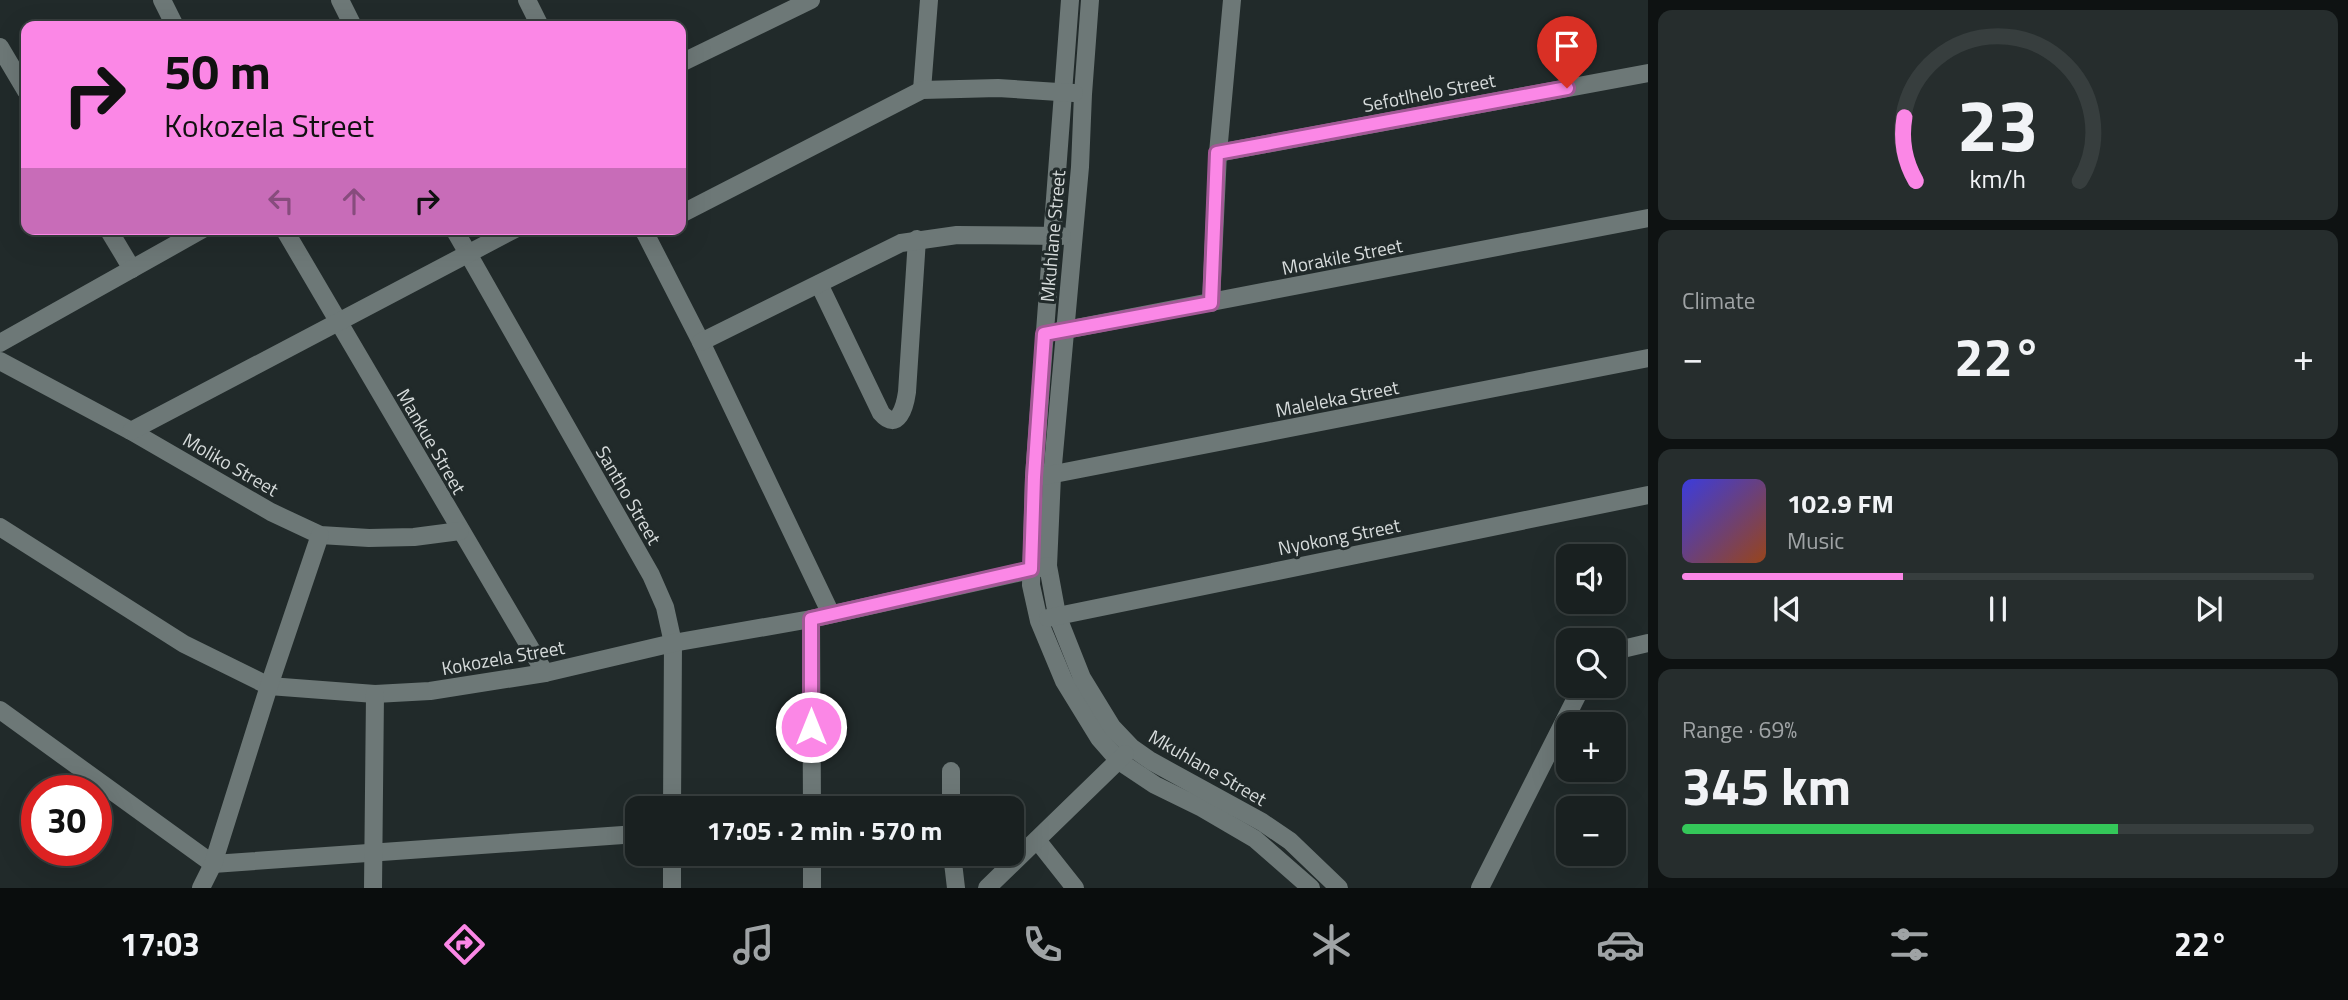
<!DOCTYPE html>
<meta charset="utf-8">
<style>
:root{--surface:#192020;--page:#262d2d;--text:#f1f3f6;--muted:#9fa3a5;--line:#373e3e;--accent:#fb87e6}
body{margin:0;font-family:"Titillium Web",sans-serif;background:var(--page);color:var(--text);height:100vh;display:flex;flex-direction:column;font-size:26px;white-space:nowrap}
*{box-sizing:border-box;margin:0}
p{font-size:23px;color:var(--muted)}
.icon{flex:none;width:38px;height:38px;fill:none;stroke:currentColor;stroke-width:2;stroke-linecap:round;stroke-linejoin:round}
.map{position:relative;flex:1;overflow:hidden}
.side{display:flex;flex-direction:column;gap:10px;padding:10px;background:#0e1212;width:700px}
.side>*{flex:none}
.banner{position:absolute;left:21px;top:21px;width:665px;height:214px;border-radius:14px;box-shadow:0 7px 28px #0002,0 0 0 2px var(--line);background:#fb87e6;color:#111;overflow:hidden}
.controls{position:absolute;left:1556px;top:544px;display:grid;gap:14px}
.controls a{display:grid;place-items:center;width:70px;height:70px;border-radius:14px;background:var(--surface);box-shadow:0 7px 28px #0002,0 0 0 2px var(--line);font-size:35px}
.speed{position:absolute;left:21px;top:775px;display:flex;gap:14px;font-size:35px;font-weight:700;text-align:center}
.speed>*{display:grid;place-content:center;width:91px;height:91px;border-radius:50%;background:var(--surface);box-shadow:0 7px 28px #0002,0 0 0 2px var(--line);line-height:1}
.speed .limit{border:10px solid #d22;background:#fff;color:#111}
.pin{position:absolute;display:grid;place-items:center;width:60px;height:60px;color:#fff;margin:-72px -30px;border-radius:50% 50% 50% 0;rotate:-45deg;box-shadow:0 0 7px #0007}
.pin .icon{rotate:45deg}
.me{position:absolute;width:77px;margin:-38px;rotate:0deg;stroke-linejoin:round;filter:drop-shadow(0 0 5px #0008)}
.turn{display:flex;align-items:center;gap:24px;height:147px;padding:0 28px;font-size:32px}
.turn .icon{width:91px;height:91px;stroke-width:2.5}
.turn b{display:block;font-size:49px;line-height:60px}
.lanes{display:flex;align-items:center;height:66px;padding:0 28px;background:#0003;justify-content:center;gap:35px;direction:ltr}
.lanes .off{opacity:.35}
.big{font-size:52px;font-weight:700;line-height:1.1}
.side .tile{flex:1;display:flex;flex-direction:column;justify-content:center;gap:10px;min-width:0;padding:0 24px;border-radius:14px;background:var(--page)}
.side .dial{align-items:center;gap:0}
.dial svg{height:182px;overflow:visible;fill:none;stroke:var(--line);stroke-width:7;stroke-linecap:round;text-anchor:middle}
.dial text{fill:var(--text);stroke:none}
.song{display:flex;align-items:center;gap:21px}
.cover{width:84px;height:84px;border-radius:10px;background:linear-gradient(135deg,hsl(240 70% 55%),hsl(20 70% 35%))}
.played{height:7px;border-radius:4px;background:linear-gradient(90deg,var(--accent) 35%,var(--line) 35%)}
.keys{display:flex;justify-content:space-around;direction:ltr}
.heat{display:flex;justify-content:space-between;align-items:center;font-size:38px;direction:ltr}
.charge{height:10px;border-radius:5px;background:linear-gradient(90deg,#34c759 69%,var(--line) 0)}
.trip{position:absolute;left:625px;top:796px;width:399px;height:70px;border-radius:14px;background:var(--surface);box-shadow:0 7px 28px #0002,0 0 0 2px var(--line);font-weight:700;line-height:70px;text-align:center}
.menu{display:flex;height:112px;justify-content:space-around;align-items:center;background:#0a0d0d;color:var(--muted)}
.menu .icon{width:49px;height:49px}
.menu .selected{color:var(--accent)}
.menu b{font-size:32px;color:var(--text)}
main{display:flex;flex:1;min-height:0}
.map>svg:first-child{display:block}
</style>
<main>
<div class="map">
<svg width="1648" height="888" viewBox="0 0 1648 888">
<rect width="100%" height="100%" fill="#212a2a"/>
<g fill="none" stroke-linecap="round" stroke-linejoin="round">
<g stroke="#6d7877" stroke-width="18">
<polyline points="162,0 175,26"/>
<polyline points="340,0 353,26"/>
<polyline points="527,0 540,26"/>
<polyline points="1070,0 1034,477 1031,585 1039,621 1064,681 1099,738 1119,761 1155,785 1202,808 1255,839 1311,888"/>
<polyline points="1090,0 1083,94 1080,167 1052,476 1048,566 1057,615 1082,678 1112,727 1131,747 1151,761 1262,822 1290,841 1339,888"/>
<polyline points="0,47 26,91"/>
<polyline points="681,63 811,0"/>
<polyline points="922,90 929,0"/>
<polyline points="1218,153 1648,73"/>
<polyline points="681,214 922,90 998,88 1074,93"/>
<polyline points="108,229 132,269"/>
<polyline points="284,229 545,673"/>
<polyline points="454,229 651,575 665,607 673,643 672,808"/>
<polyline points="643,229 701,342 831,614"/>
<path d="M819 284 881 413C898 433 905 406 907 392L917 239"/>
<polyline points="1211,303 1218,153 1232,0"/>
<polyline points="1055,332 1648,218"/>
<polyline points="701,342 901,243 957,235 1062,236"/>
<polyline points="0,343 203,229"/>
<polyline points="0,361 131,431 271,512 320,535 369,538 414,537 460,531"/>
<polyline points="131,431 515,229"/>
<polyline points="1044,476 1648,358"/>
<polyline points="0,527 184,644 269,686 375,694 430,691 545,673 673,643 811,619 1048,566"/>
<polyline points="1048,618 1648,495"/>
<polyline points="811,619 812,808"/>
<polyline points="1614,651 1648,643"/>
<polyline points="0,710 213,864"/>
<polyline points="951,771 951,808"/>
<polyline points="1037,840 1075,888"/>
<polyline points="672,854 672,888"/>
<polyline points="812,854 812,888"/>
<polyline points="952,854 956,888"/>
<polyline points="213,864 637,834"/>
<polyline points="201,888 213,864 269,686 320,535"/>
<polyline points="373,888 375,694"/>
<polyline points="987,888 1125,754"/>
<polyline points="1480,888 1582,686"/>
</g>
</g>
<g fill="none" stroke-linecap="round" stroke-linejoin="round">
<defs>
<polyline id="route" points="811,727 811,619 1031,569 1034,477 1044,334 1211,303 1217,153 1567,88"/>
</defs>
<use href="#route" stroke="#a35896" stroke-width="18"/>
<use href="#route" stroke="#fb87e6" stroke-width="12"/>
</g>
<g text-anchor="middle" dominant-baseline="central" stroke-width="6" stroke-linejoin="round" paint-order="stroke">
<g font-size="19" fill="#d6dbdb" stroke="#212a2a">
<text transform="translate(1429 92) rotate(-11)">Sefotlhelo Street</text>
<text transform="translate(1052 236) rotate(-85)">Mkuhlane Street</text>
<text transform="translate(1342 256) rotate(-11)">Morakile Street</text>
<text transform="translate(1337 398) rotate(-11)">Maleleka Street</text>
<text transform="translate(432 441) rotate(60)">Mankue Street</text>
<text transform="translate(231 464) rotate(30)">Moliko Street</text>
<text transform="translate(629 495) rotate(60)">Santho Street</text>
<text transform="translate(1339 536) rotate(-11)">Nyokong Street</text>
<text transform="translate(503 657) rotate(-10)">Kokozela Street</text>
<text transform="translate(1208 767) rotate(30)">Mkuhlane Street</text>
</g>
</g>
</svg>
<div class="controls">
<a><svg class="icon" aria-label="sound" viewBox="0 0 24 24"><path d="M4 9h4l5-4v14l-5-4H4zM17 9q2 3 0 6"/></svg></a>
<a><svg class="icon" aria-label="search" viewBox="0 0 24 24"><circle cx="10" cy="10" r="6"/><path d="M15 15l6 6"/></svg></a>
<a>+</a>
<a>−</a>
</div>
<div class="speed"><div class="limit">30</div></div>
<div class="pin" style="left:1567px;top:88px;background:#d93025"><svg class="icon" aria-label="arrive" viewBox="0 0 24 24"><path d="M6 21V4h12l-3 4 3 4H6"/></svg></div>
<svg class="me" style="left:811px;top:727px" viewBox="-20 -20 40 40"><circle r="17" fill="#fb87e6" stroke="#fff" stroke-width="3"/><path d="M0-11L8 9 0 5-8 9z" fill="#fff"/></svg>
<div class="trip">17:05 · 2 min · 570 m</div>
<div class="banner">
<div class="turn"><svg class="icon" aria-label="right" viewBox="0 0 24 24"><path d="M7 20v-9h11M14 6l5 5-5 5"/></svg><div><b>50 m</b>Kokozela Street</div></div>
<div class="lanes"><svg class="icon off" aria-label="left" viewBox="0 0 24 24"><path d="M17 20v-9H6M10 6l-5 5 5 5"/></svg><svg class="icon off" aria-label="ahead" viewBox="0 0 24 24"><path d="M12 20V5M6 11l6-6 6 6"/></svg><svg class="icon" aria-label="right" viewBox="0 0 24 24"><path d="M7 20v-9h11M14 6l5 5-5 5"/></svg></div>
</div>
</div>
<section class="side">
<div class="tile dial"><svg viewBox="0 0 100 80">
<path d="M14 69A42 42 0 1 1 86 69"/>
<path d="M14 69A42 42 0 0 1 9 41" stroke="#fb87e6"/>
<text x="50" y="56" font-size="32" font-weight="700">23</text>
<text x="50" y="72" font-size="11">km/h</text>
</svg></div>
<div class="tile"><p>Climate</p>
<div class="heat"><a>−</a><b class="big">22°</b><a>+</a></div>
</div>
<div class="tile">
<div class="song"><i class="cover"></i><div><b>102.9 FM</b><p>Music</p></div></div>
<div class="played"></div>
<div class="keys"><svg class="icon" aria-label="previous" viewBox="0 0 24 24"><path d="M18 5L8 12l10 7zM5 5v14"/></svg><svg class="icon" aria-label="pause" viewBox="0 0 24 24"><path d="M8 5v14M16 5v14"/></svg><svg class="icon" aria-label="next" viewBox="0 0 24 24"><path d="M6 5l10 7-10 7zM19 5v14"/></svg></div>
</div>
<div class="tile"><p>Range · 69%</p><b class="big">345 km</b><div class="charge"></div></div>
</section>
</main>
<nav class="menu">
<b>17:03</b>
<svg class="icon selected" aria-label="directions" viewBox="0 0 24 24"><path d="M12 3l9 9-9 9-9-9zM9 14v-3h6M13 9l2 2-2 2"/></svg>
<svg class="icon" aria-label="music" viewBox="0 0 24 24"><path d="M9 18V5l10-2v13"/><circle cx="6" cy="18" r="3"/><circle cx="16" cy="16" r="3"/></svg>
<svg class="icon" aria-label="phone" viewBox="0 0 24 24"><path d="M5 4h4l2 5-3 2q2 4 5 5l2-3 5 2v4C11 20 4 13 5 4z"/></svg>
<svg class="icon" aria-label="climate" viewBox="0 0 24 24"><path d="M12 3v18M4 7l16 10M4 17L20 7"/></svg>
<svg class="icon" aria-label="car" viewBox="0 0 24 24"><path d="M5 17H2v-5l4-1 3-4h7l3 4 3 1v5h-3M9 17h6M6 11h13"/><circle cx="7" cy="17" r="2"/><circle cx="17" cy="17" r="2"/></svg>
<svg class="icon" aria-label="filters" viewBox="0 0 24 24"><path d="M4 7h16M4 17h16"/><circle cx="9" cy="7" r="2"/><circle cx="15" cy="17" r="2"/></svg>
<b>22°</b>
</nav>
